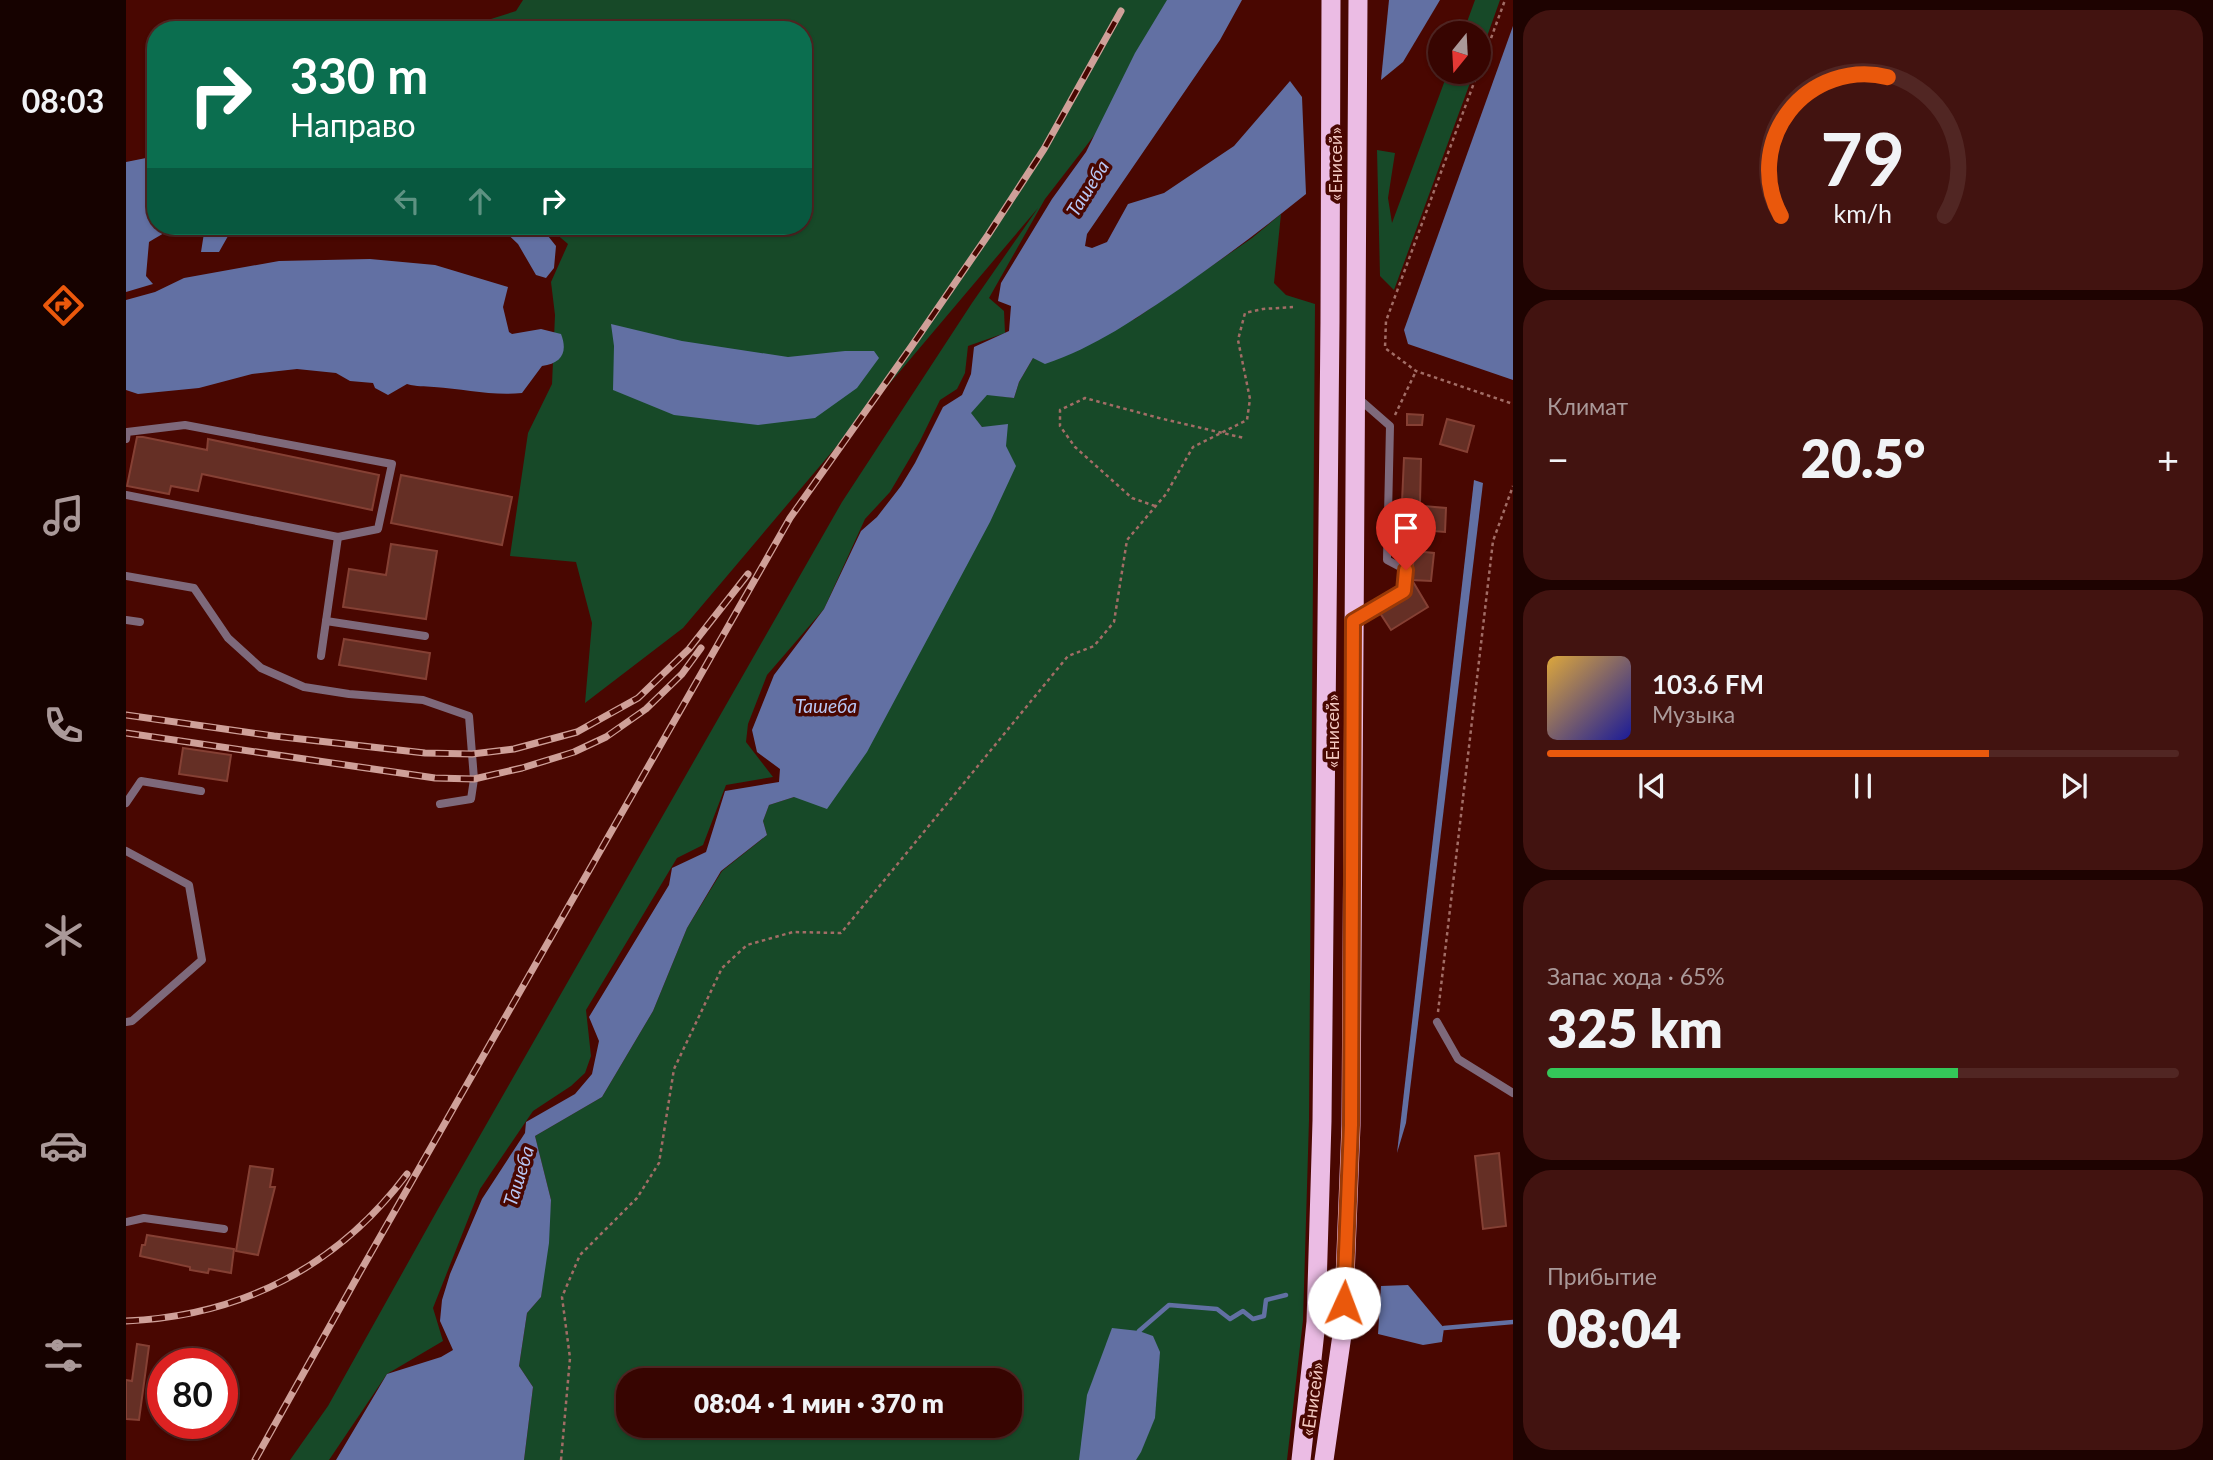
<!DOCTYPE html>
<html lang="ru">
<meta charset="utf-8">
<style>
:root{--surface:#370501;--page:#421310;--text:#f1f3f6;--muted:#a99;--line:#512623;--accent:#ea580c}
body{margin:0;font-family:Lato,sans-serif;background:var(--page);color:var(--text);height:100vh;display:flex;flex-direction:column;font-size:26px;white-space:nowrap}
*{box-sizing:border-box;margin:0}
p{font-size:23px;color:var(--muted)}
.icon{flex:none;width:38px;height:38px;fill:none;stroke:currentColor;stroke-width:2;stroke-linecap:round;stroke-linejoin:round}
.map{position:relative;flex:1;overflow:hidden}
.sheet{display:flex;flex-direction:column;gap:10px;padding:10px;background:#1e0301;width:700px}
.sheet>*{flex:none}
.banner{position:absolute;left:21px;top:21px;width:665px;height:214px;border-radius:28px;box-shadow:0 2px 5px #0004,0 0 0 2px var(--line);background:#0b6e4f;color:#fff;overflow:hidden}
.needle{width:46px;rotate:198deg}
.fabs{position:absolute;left:1302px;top:21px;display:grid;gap:14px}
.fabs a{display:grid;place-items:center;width:63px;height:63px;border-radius:50%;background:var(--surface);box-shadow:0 2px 5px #0004,0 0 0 2px var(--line);font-size:35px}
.speed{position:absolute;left:21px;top:1348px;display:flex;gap:14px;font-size:35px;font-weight:700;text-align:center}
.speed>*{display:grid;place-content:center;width:91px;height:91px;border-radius:50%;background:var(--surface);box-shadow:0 2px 5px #0004,0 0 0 2px var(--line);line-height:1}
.speed .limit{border:10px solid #d22;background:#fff;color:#111}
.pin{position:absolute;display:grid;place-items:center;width:60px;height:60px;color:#fff;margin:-72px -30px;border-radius:50% 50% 50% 0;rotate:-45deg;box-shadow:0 0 7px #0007}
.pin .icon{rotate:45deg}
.me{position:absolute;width:77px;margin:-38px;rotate:2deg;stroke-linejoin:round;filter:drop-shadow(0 0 5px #0008)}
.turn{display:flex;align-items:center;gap:24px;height:147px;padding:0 28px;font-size:32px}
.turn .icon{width:91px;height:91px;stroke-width:2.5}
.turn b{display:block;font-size:49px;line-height:60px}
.lanes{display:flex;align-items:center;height:66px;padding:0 28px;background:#0003;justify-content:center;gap:35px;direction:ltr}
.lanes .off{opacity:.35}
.big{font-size:52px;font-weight:800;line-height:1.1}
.sheet .tile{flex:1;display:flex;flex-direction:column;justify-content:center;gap:10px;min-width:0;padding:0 24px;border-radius:28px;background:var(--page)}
.sheet .dial{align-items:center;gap:0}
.dial svg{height:182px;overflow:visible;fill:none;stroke:var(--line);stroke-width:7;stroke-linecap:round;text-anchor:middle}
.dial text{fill:var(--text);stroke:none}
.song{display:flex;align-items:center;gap:21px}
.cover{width:84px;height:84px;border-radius:10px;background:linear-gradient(135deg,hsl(40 70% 55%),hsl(240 70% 35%))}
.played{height:7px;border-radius:4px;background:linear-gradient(90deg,var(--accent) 70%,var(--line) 70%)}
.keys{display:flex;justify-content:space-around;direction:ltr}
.heat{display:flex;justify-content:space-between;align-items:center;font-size:38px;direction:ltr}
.charge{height:10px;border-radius:5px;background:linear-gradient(90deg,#34c759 65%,var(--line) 0)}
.trip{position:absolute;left:490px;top:1368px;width:406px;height:70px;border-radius:28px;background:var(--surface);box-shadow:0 2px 5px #0004,0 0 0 2px var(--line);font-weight:800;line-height:70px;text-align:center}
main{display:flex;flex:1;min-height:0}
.dock{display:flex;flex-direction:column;width:126px;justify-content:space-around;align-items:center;background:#160200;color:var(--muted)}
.dock .icon{width:49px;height:49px}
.dock .selected{color:var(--accent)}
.dock b{font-size:32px;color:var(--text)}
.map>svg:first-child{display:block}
</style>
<main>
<nav class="dock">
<b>08:03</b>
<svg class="icon selected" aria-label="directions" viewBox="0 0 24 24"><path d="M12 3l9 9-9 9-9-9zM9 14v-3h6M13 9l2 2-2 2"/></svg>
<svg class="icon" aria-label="music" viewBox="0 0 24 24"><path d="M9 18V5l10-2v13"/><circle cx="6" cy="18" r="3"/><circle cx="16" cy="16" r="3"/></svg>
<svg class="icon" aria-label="phone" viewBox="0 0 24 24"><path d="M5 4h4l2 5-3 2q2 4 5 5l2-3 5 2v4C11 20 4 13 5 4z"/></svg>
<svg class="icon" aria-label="climate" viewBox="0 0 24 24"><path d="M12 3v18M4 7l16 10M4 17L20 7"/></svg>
<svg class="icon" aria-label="car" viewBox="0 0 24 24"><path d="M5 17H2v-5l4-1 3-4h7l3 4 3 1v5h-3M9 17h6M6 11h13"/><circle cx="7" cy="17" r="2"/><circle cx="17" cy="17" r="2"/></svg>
<svg class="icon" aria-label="filters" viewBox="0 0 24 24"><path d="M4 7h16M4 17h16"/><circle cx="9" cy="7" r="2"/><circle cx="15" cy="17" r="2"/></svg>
</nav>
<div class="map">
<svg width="1387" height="1460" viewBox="0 0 1387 1460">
<rect width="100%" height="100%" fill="#490701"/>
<g fill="#174928" fill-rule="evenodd">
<polygon points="397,0 1060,0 967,137 919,199 863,298 878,311 879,333 842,346 839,373 831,389 814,400 794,441 764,492 739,519 698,609 641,675 622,724 620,742 647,777 600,785 577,845 551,858 460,1010 465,1056 459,1073 445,1086 407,1111 354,1189 307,1308 317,1341 261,1374 203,1460 164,1460 202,1406 312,1209 716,502 846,303 912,208 557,628 459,703 466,623 450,562 384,556 402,433 426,384 429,315 425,282 442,244 421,226 677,226 677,30 330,30 390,11"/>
<polygon points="1349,0 1374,0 1353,59 1353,33 1337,33"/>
<polygon points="1322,72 1348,72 1268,290 1254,276 1251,150 1269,153 1262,198 1266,223"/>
<path d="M1155 214 1148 283 1160 295 1189 304 1183 1120 1177 1320 1161 1460H398L407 1387 393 1366 401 1313 415 1297 425 1200 409 1136 476 1097 527 1011 561 928 596 871 641 835 637 821 643 805 668 797 856 427 844 413 861 394 888 398 893 382 907 358 1009 319 1126 238ZM502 1381H884V1426H502Z"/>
</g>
<g fill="#6270a3">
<path d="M1041 0H1116L1094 40 961 234 959 246 966 248 981 242 1002 204 1038 193 1108 146 1164 81 1176 97 1180 194C1139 227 1098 258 1055 288 1012 317 968 348 919 364L907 358 893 382 888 398 861 395 845 413 856 427 882 424 880 446 890 466 864 522 741 752 701 809 668 797 643 805 637 821 641 835 595 871 561 928 527 1011 476 1097 409 1136 425 1200 423 1243 415 1297 401 1313 393 1366 407 1387 398 1460H210L261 1374 315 1357 327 1350 314 1321 316 1300 324 1274 356 1199 399 1133 400 1122 449 1094 466 1074 473 1041 463 1017 543 885 546 868 580 852 599 791 653 782 654 769 631 752 626 730 648 675 698 609 735 531 751 517 775 486 789 463 817 407 836 395 845 374 848 347 883 331 885 306 872 301 875 283 926 199 960 152 1009 53Z"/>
<polygon points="1263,0 1314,0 1277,62 1255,80"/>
<polygon points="1387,26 1387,380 1282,344 1278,330"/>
<path d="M30 156V226H105L106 229 93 252H75L78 233C50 223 47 228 23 242L20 276 27 284 0 292V162Z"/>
<polygon points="373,226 414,226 430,246 428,268 420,278 410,275 392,244"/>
<path d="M244 259 309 265 382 287 377 307 383 332 386 334 415 329 435 334C442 352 436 363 416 366L396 393C366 396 338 389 308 387 298 386 291 387 281 384L262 395 249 388 247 383 224 381 210 373 171 369 126 374 73 388 12 394 0 390V300L29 292 58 278 153 261Z"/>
<polygon points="485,324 556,341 662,357 719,351 748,351 753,358 731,388 689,418 632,425 548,415 487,390 488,346"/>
<polygon points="1348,480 1357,483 1280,1123 1271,1153"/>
<polygon points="1282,1285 1318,1328 1316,1342 1297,1345 1252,1334 1255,1286"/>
<polygon points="986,1328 1013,1331 1027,1336 1034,1352 1029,1418 1015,1452 1010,1460 953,1460 961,1395"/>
</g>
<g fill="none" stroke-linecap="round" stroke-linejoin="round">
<g stroke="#6270a3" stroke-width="4.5">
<polyline points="1318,1328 1387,1322"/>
<polyline points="1013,1331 1043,1305 1091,1309 1104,1319 1117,1311 1127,1319 1138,1316 1140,1300 1160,1295"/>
</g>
</g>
<g fill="#652f25" stroke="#854034" stroke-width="2">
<polygon points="1281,414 1297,415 1296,425 1281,425"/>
<polygon points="1321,419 1348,426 1341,452 1314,444"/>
<polygon points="11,437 17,437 81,450 82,439 253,475 246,510 76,474 72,491 45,486 43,494 1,486"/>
<polygon points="1278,458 1295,459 1294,503 1276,502"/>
<polygon points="275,475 386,497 376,545 265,523"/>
<polygon points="1297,506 1320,508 1319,532 1295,530"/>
<polygon points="265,544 311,551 300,619 217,607 223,569 260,575"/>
<polygon points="1288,551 1308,553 1305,581 1286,580"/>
<polygon points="1286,580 1302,607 1265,630 1254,613 1283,595"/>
<polygon points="218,639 304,653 300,679 213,665"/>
<polygon points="57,748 105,755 101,781 53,774"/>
<polygon points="1373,1153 1380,1226 1357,1229 1349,1156"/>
<polygon points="124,1166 147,1169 144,1187 149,1187 132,1255 110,1251"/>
<polygon points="21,1235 108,1249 105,1273 83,1269 82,1273 64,1270 64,1267 14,1256 16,1245 19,1245"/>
<polygon points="11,1344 23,1346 13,1420 0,1419 0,1380 6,1381"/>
</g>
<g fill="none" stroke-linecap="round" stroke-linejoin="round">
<g stroke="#a26d66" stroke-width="2.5" stroke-dasharray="3.5 3.5" stroke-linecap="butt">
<polyline points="1353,71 1379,0"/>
<polyline points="1352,72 1260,321 1259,348 1290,371 1387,404"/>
<polyline points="1269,415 1290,371"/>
<polyline points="1029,506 1006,498 949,447 934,426 934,410 959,398 1033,418 1118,438"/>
<polyline points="1312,1012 1367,541 1387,486"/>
<polyline points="435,1460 444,1358 436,1297 454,1255 511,1198 533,1163 548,1069 596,968 621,945 667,932 715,933 942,656 968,646 988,622 1001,540 1040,494 1067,447 1121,420 1124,399 1112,340 1119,313 1137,309 1167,307"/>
</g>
<g stroke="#7e697b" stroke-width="8">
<polyline points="0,439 1,432 59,425 266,464 252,529 212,537 0,495"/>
<polyline points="0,576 68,588 102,638 135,668 178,687 223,694 297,700 343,716 348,779 345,799 314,804"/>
<polyline points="0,620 14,622"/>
<polyline points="1229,620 1278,591 1280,570 1261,560 1264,426 1232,398"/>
<polyline points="200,621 299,636"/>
<polyline points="195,656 212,537"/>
<polyline points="0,803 15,781 75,791"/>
<polyline points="0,851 63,885 76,960 6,1021 0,1022"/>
<polyline points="1311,1022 1332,1059 1387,1093"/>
<polyline points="0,1222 18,1218 98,1229"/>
</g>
<g stroke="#ebbce4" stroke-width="19">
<polyline points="1175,1460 1190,1322 1196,1121 1204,322 1205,0"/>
<polyline points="1198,1460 1217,1328 1225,1125 1232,0"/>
</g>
<defs>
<g id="rail">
<polyline points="0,715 148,736 299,753 346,754 388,749 451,732 512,698 563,649 622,574"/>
<polyline points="0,733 309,778 348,779 396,768 448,752 480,737 520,709 556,674 575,648"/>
<path d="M0 1321C115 1316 211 1267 281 1174"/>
<polyline points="129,1460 234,1272 664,518 785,347 862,235 918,149 995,11"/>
</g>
</defs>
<use href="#rail" stroke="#cfa099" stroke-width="7"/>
<use href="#rail" stroke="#490701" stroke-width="4.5" stroke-dasharray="13" stroke-linecap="butt"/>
</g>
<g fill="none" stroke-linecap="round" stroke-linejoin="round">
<defs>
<polyline id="route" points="1218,1303 1225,1125 1227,621 1278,591 1280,570"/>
</defs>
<use href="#route" stroke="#983908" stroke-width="18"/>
<use href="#route" stroke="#ea580c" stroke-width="12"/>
</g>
<g text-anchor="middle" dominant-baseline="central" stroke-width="7" stroke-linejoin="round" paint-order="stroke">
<g font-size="18" fill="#f2c8c0" stroke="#490701">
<text transform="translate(1209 164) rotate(-90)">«Енисей»</text>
<text transform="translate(1206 731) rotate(-90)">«Енисей»</text>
<text transform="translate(1186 1399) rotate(-82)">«Енисей»</text>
</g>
<g font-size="19" font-style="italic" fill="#b8c7f5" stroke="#490701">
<text transform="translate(961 188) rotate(-58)">Ташеба</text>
<text x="700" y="705">Ташеба</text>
<text transform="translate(392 1176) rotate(-73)">Ташеба</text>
</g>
</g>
</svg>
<div class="fabs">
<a><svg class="needle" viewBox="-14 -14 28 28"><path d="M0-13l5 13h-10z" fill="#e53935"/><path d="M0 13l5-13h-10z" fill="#a99"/></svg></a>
</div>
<div class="speed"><div class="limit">80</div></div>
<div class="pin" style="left:1280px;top:570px;background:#d93025"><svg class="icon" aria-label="arrive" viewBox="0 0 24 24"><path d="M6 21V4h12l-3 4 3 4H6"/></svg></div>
<svg class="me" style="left:1218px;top:1303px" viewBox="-20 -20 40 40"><circle r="19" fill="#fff"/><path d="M0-13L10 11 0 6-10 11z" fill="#ea580c"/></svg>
<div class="trip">08:04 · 1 мин · 370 m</div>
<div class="banner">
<div class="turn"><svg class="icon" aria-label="right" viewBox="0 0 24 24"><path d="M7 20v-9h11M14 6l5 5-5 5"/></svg><div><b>330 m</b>Направо</div></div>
<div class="lanes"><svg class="icon off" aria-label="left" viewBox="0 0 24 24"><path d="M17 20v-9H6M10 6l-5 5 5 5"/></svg><svg class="icon off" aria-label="ahead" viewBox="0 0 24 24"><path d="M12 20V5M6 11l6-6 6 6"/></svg><svg class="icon" aria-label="right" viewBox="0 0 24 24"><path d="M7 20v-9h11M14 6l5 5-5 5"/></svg></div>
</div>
</div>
<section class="sheet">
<div class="tile dial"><svg viewBox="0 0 100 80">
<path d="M14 69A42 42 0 1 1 86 69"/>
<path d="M14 69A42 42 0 0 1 61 8" stroke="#ea580c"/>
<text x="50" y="56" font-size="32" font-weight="700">79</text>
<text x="50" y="72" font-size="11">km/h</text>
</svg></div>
<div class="tile"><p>Климат</p>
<div class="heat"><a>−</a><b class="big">20.5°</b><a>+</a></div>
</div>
<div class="tile">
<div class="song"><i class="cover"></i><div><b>103.6 FM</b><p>Музыка</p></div></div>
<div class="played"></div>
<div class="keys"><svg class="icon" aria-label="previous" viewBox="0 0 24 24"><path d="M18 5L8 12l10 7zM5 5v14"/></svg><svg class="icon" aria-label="pause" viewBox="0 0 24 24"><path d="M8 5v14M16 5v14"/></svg><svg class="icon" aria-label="next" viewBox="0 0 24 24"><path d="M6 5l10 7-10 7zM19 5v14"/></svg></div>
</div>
<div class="tile"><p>Запас хода · 65%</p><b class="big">325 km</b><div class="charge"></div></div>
<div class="tile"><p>Прибытие</p><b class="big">08:04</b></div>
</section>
</main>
